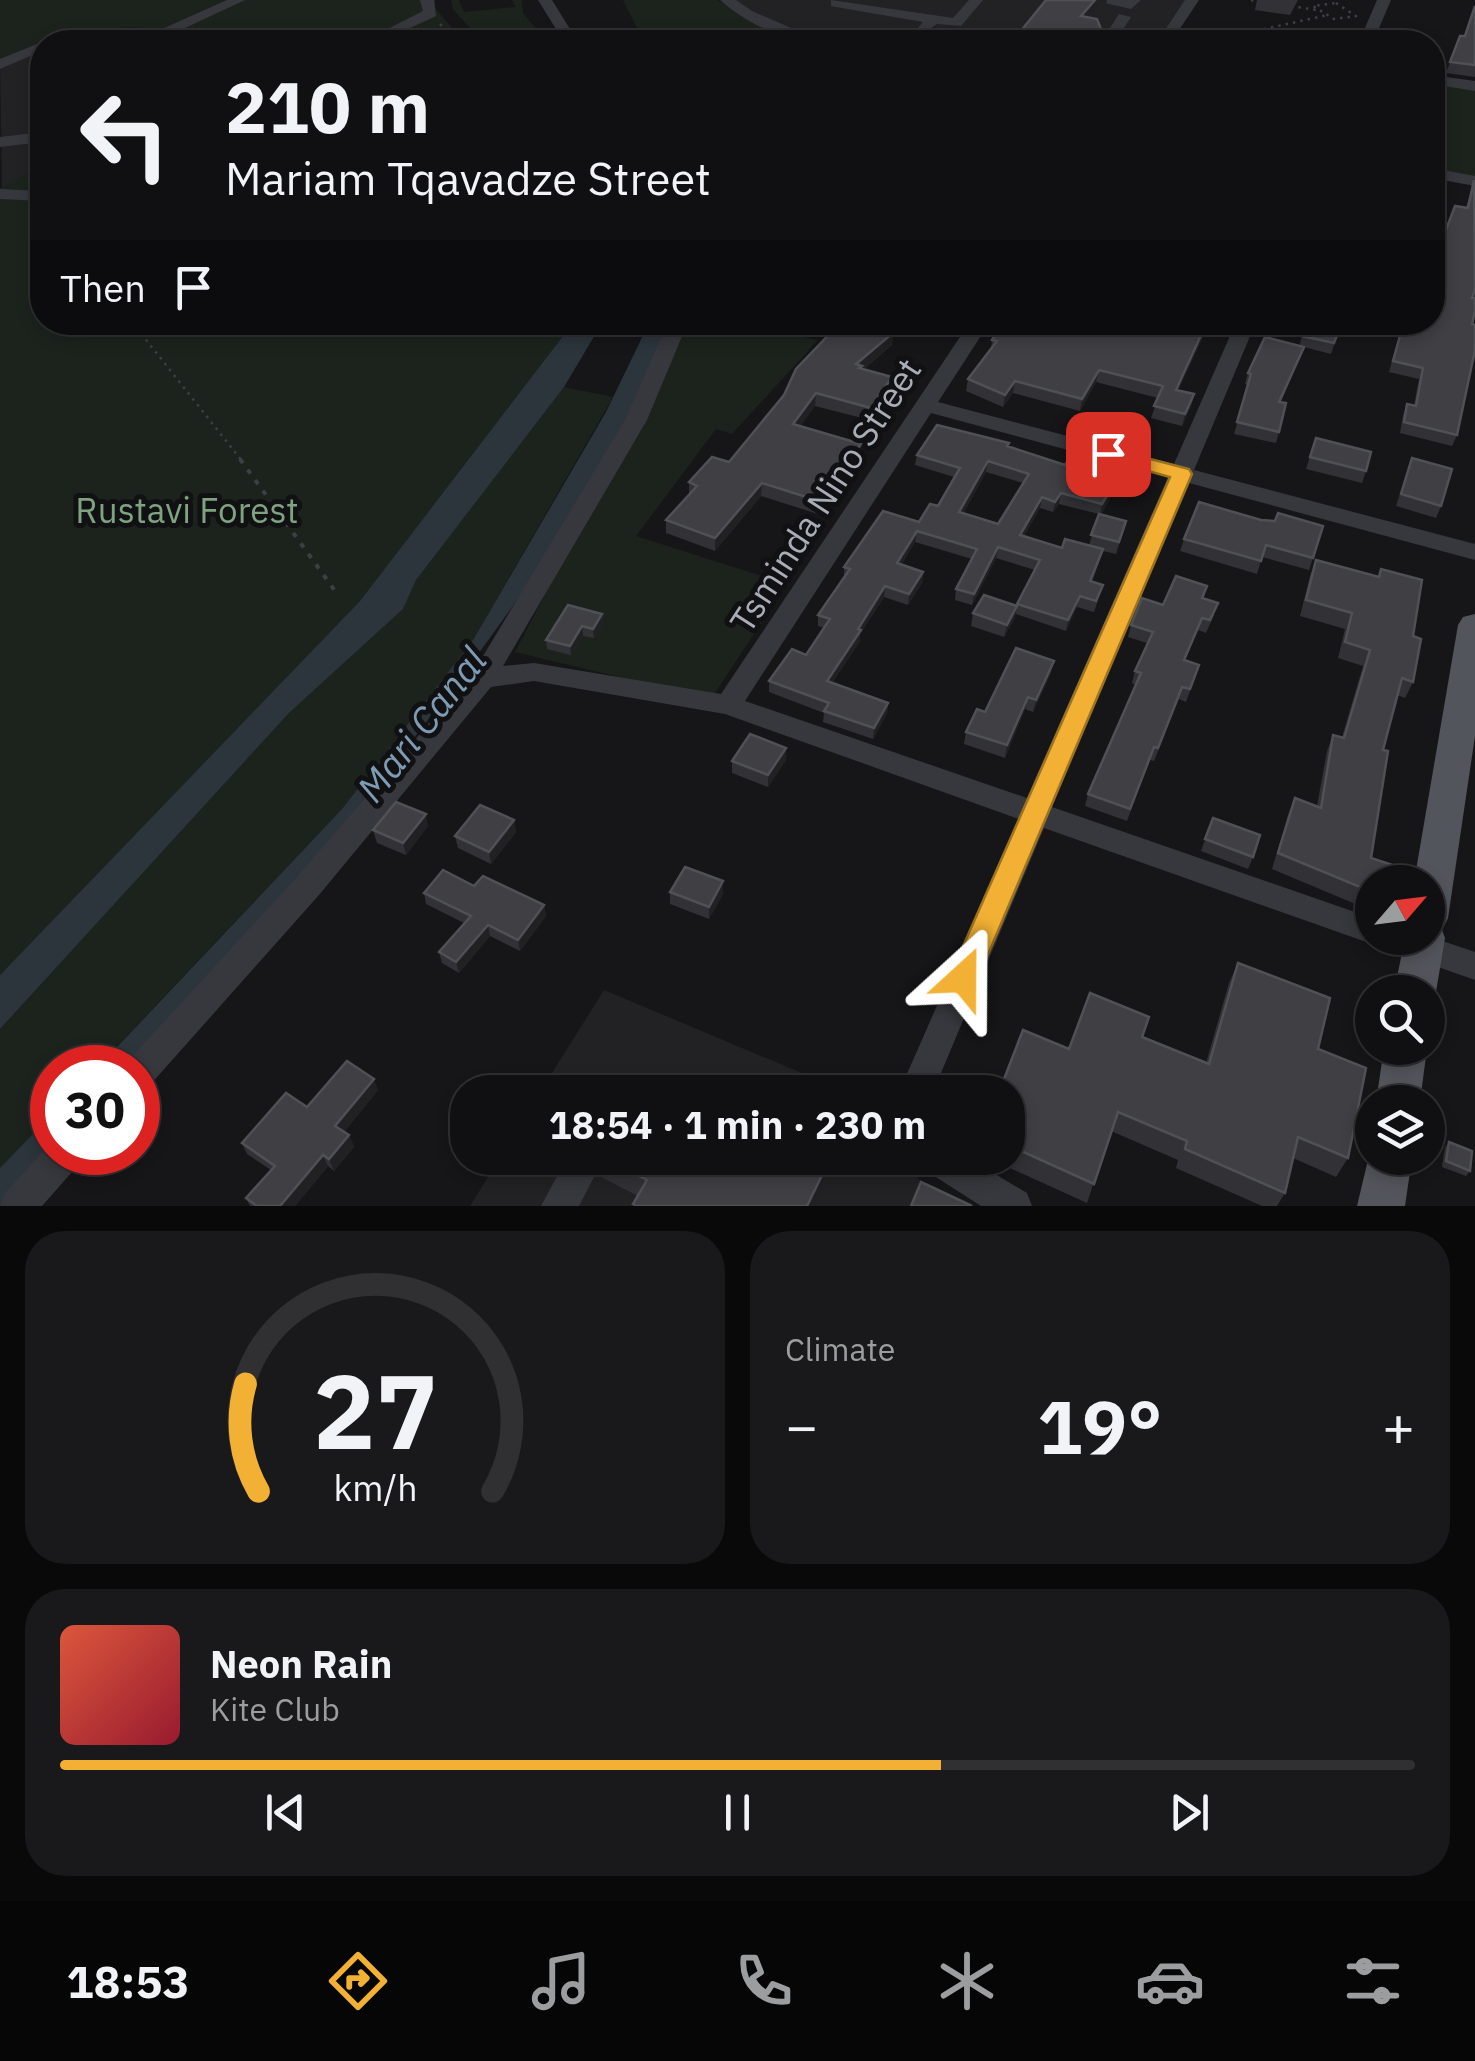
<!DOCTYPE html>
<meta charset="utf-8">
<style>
:root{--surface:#101012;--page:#19191b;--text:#f1f3f6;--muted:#9c9d9f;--line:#303032;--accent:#f2b134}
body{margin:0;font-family:"IBM Plex Sans",sans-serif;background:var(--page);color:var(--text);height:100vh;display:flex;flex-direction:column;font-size:38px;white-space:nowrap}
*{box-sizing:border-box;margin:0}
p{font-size:32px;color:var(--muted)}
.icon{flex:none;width:55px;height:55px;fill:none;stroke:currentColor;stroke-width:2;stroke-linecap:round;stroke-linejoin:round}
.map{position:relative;height:1206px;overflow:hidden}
.details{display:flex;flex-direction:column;gap:25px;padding:25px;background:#09090a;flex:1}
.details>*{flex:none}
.top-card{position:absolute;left:30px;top:30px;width:1415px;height:305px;border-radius:40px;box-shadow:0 5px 15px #0003,0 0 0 2px var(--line);background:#101012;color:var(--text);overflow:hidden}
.needle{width:65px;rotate:62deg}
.fabs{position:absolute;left:1355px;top:865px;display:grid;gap:20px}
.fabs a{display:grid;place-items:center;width:90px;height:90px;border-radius:50%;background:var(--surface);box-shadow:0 5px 15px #0003,0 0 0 2px var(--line);font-size:50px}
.speed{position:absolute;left:30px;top:1045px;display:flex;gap:20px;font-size:50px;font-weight:700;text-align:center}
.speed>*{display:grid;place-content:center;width:130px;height:130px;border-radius:50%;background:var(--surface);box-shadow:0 5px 15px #0003,0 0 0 2px var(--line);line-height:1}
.speed .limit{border:15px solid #d22;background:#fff;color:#111}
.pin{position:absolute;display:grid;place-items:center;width:85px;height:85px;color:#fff;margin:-42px;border-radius:20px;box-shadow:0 5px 15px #0006}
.me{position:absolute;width:110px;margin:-55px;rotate:24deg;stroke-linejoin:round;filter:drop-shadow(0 0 8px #0008)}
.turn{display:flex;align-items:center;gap:35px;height:210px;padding:0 30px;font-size:45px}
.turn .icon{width:130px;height:130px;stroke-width:2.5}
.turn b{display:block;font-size:70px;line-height:85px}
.then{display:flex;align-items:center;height:95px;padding:0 30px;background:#0003;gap:20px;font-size:38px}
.big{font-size:75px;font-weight:700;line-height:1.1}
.details .widget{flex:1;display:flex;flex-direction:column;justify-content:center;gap:15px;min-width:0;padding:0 35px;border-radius:40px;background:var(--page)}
.details .dial{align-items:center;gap:0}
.dial svg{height:260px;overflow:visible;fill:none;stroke:var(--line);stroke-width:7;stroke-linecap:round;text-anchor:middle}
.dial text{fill:var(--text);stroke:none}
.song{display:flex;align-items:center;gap:30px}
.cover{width:120px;height:120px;border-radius:15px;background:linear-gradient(135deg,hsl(10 70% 55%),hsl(350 70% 35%))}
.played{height:10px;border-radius:5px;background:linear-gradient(90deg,var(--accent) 65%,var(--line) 65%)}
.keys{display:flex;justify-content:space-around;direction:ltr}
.heat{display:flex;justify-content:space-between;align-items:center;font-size:55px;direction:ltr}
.details .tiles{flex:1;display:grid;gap:25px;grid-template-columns:1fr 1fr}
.widget:last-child{grid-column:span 2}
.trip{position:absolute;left:450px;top:1075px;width:575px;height:100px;border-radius:40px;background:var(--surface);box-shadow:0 5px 15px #0003,0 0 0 2px var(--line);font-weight:700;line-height:100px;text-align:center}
.tab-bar{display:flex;height:160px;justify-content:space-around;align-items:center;background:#060607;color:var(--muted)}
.tab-bar .icon{width:70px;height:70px}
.tab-bar .current{color:var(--accent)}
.tab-bar b{font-size:45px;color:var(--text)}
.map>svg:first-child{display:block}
</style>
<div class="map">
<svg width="1475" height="1206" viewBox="0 0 1475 1206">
<rect width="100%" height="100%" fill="#161618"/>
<g fill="#222225">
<polygon points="732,0 1187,0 1159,42 821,42 751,13"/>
<polygon points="42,46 42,167 2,188 0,63"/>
<polygon points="604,990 847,1092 540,1092"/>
<polygon points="500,1158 901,1158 930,1192 961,1206 470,1206"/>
</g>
<g fill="#1c231d">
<path d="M0 0H435V8L464 42H201C134 12 63 33 0 63Z"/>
<polygon points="451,0 459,0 464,12 516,7 512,0 522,0 523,13 547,42 482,42 453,9"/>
<polygon points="623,0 718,0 740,16 809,42 579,41 639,32"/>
<polygon points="1432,77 1475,85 1475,179 1433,170"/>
<polygon points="42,167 42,322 573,323 360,601 0,975 0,188"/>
<polygon points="687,323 741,323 818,340 732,434 716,429 636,536 787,584 711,699 515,652"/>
<polygon points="564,387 613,397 473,640 342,809 97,1067 52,1068 52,1114 0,1168 0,1029 289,713 403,609 418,575"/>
</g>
<g fill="#2c353c">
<polygon points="573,323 602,323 564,387 416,580 403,609 289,713 0,1029 0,975 360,601"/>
<path d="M649 323H670C655 357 643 394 625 427 493 666 310 865 130 1067L97 1068 342 809 473 640 606 412Z"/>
<polygon points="52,1114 52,1152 0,1206 0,1168"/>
</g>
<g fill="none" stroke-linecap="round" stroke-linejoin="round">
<g stroke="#3d3f44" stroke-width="2.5" stroke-dasharray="2.5 5" stroke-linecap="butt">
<polyline points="1251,0 1262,2"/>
<polygon points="1336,3 1356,16 1334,19 1313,6"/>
<polyline points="1291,6 1316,10"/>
<polyline points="440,24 456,42"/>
<polyline points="1205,42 1328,15"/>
<polyline points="1241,42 1250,33 1268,42"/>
<polyline points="132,322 242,461"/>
</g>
<polyline stroke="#3d3f44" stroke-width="4" stroke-dasharray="5 8" stroke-linecap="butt" points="240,459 338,595"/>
<g fill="#37383d" fill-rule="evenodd">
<polygon points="227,0 245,0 155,42 46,42 96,31 142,38"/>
<polygon points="420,0 434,0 436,16 380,42 362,42 423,11"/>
<polygon points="538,0 552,0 578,42 564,42"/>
<path d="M720 0H736L752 11 823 42C791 44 744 23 720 0Z"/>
<polygon points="831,0 953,18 969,0 983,0 961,26 937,24 925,32 918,28 923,22 836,7 831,6"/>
<polygon points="1092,0 1141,0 1131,9"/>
<polygon points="1185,0 1199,0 1171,42 1157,42"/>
<polygon points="1377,0 1391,0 1373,42 1359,42"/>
<polygon points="1119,14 1131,17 1115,42 1101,42"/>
<polygon points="42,42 46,42 42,51 0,69 0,59"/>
<polygon points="1432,75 1475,81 1475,91 1432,84"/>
<polygon points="42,132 42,142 0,147 0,137"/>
<polygon points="1432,168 1475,176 1475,186 1432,178"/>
<polygon points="0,189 42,191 42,201 0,199"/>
<path d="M668 322H688L647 420 503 666 534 663 721 694 970 322H990L938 402 1174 464 1236 322H1256L1194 470 1475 544V560L1189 483 1052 807 1372 918V938L1428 936 1475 952V980L1381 947 1378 942 1372 944 1044 828 933 1092H899L1019 819 725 714 534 681 491 687 319 895 150 1085 138 1089V1068H124L126 1063 297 877 474 671 625 420ZM931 413 1168 477 1027 798 745 701Z"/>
<polygon points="52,1142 52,1152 84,1152 79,1164 42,1206 0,1206 5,1193"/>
<polygon points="567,1158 604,1158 579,1206 541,1206"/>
<polygon points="919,1158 968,1158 1027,1193 1032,1206 981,1206 925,1170"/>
</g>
<g fill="#53555c" fill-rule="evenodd">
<polygon points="1475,614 1475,736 1448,918 1442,930 1445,938 1436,992 1428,1006 1428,992 1394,992 1405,938 1428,938 1428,882 1414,882 1458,625 1463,617"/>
<polygon points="1384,1048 1427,1048 1420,1102 1376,1102"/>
<polygon points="1372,1143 1372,1158 1412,1158 1405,1206 1357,1206"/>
</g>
</g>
<g fill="#323236" fill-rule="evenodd">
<polygon points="1257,0 1298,0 1290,15 1255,10"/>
<polygon points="1475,6 1475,77 1446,73 1460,36 1465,36"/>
<polygon points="1474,180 1472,324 1457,435 1452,446 1400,433 1403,415 1407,404 1414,405 1419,379 1389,372 1399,336 1370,329 1371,322 1432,322"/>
<polygon points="1210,322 1178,390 1194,394 1191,406 1182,426 1151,418 1158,398 1096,382 1080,411 1013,393 1003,407 966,391 968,379 991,349 992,340"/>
<polygon points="1300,322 1342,322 1331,354 1304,347 1281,402 1279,432 1276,443 1234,434 1248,385 1245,384 1248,373 1299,346 1306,324"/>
<polygon points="893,333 892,345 864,369 891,389 870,420 815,406 800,426 861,444 860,457 818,514 761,496 715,551 666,533 666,520 689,494 689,482 729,462"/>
<polygon points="1316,438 1366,471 1362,483 1306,469"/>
<path d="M1009 443 1008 447 1116 481 1114 492 1101 514 1126 521 1116 554 1103 551 1092 582 1103 585 1094 612 1077 607 1066 631 1016 614 1004 637 971 626 973 613 1017 606 1035 570 996 558 972 605 955 600 956 589 972 559 915 542 901 565 923 572 922 583 908 605 884 597 860 634V641L832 683 888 703 887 713 873 739 823 722 824 713 769 692V681L806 655 824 628 818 626V615L844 578V567L919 522 938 506 954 477 915 465 917 455ZM986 472 1023 483 998 524 963 514ZM1059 504 1099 514 1089 545 1062 548 1024 536 1040 508 1053 512Z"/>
<polygon points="1412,458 1441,506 1436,518 1396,506"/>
<polygon points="1261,520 1323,526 1309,570 1262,557 1257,574 1180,551 1184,539"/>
<polygon points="1316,560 1378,577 1381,569 1413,636 1413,682 1405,698 1397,695 1383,750 1371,858 1372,911 1272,869 1288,815 1295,798 1317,806 1327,751 1333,735 1342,737 1363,666 1338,658 1345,629 1300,616 1310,576"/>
<polygon points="1203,598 1214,615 1206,633 1198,630 1185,660 1195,677 1186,702 1179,699 1154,761 1150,760 1127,821 1085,806 1088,794 1136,685 1132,683 1135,671 1147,643 1128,637 1131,625 1163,605"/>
<polygon points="602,614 603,623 594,638 583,636 571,655 547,649 546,640"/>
<polygon points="1051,673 1033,712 1025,709 1005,758 964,744 966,732 985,712"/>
<polygon points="786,748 786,760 768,787 732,773 732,761"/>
<polygon points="1213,818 1253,857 1248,869 1201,851"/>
<polygon points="514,820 516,832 491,864 458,848 455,836"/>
<polygon points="428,826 406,855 377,843 373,830"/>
<polygon points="723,881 723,894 709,919 670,904 670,892"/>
<polygon points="474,886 544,905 546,916 520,951 490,936 459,973 442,963 439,952 464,923 426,904 424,893"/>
<polygon points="1238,963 1318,1049 1348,1158 1336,1177 1293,1158 1285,1193 1277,1206 1262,1206 1176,1168 1178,1160 1111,1131 1087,1203 988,1158 1008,1158 1008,1092 1069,1049 1142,1037 1206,1063 1229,983"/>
<polygon points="378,1090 344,1132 349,1135 354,1147 334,1171 328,1166 295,1206 250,1206 246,1198 271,1170 247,1154 242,1143 307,1107"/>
<polygon points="1449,1142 1470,1171 1466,1176 1442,1167 1445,1147"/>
<polygon points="596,1158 791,1158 821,1195 816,1206 633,1206 638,1196 599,1176"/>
</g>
<g fill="#212124">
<polygon points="1095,0 1107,0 1106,7 1077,42 1081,16"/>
<polygon points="1207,322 1210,322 1173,402 1176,390"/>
<polygon points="893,333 892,345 861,371 856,364"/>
<polygon points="1099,370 1096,382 1080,411 1082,399"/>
<polygon points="892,377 891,389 870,420 871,408"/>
<polygon points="1015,381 1013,393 1003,407 1005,395"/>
<polygon points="816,393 815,406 792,437 793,424"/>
<polygon points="1194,394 1191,406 1182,426 1185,414"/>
<polygon points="861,444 860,457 818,514 819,501"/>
<polygon points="988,461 986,472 958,523 959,512"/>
<polygon points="1116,481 1114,492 1100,515 1102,504"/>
<polygon points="762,483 761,496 715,551 715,538"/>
<polygon points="1061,493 1059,504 1053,512 1055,502"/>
<polygon points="1042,497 1040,508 1018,546 1020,535"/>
<polygon points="917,531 915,542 895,574 897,563"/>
<polygon points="998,547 996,558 972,605 974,594"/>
<polygon points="923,572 922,583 908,605 909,594"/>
<polygon points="885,586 884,597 860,634 860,641 826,692 827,681"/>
<polygon points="1080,596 1077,607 1066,631 1068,620"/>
<polygon points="1017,606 1015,619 1004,637 1007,625"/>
<polygon points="602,614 603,623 594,638 593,629"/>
<polygon points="582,626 583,636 571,655 570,646"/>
<polygon points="1054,661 1051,673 1033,712 1036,700"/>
<polygon points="1028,697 1025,709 1005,758 1007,745"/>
<polygon points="888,703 887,713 873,739 874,728"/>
<polygon points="786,748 786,760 768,787 768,775"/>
<polygon points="426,814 428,826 406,855 403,843"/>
<polygon points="514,820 516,832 491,864 489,852"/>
<polygon points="723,881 723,894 709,919 709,907"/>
<polygon points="544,905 546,916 520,951 518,940"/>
<polygon points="488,925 490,936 459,973 456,962"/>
<polygon points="374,1079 378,1090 340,1137 335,1126"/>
<polygon points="349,1135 354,1147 334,1171 329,1159"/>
<polygon points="323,1155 328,1166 295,1206 280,1206"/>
<polygon points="823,1173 821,1195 816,1206 807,1206"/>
</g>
<g fill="#3f3f44" stroke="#4f5156" stroke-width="2.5" fill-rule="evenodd">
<polygon points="1046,0 1095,0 1081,16 1097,19 1106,42 1012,42"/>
<polygon points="1475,6 1475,65 1450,62 1460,36 1465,36"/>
<polygon points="1474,180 1475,290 1472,298 1475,298 1475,311 1472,324 1475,325 1475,350 1457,435 1404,422 1407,404 1416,406 1423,368 1393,361 1403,325 1391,322 1432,322 1432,267 1455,206 1468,208"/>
<polygon points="841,322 865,322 893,333 856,364 862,366 859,368 892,377 871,408 816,393 793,424 861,444 819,501 762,483 715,538 666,520 697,486 689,482 712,457 729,462 784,395 796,369"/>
<polygon points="1003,322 1207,322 1176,390 1194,394 1185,414 1154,406 1163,386 1099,370 1082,399 1015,381 1005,395 968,379 997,341 992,340"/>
<polygon points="1307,322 1342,322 1334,343 1302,336"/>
<polygon points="1265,337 1304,347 1279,402 1286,403 1279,432 1237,422 1251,374 1248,373"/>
<path d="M937 425 1009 443 1007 446 1065 465 1072 455 1100 463 1094 474 1116 481 1102 504 1061 493 1055 502 1042 497 1020 535 1062 548 1065 539 1103 549 1090 581 1103 585 1096 601 1080 596 1068 620 1017 604 1040 560 998 547 974 594 956 589 977 549 917 531 897 563 923 572 909 594 885 586 858 629 861 630 827 681 888 703 874 728 824 711 829 703 769 681 792 649 806 655 830 619 818 615 850 569 844 567 883 511 919 522 930 504 938 506 960 468 917 455ZM988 461 1029 474 998 524 959 512Z"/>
<polygon points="1316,438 1371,452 1366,471 1310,457"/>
<polygon points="1412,458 1452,469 1441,506 1401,494"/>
<polygon points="1199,502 1261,520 1275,521 1278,513 1323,526 1313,558 1266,545 1261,561 1184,539"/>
<polygon points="1099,514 1126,521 1119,542 1091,535"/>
<polygon points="1316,560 1379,577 1381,569 1422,580 1413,636 1421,639 1413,682 1402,678 1383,750 1388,751 1371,858 1402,868 1400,882 1372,882 1372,892 1278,853 1295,798 1321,808 1333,735 1344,738 1370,650 1345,642 1352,613 1306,600"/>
<polygon points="1176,576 1207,586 1202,598 1218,603 1210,620 1202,618 1184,660 1199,665 1190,689 1182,687 1158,748 1154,747 1130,809 1088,794 1141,673 1135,671 1153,632 1131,625 1142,598 1163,605"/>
<polygon points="984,595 1017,606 1007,625 973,613"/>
<polygon points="568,605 602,614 593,629 582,626 570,646 546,640"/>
<polygon points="1016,648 1054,661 1036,700 1028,697 1007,745 966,732 977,709 985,712"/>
<polygon points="750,734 786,748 768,775 732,761"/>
<polygon points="396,802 426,814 403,843 373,830"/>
<polygon points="480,805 514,820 489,852 455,836"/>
<polygon points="1213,818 1260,835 1253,857 1205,839"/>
<polygon points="685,867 723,881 709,907 670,892"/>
<polygon points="443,870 474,886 483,876 544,905 518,940 488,925 456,962 439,952 471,916 424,893"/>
<polygon points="1238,963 1330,998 1318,1049 1366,1068 1348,1158 1298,1137 1285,1193 1185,1149 1187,1141 1118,1112 1094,1184 1008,1145 1008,1092 999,1092 1023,1030 1069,1049 1090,993 1149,1017 1142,1037 1209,1064"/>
<polygon points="347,1061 374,1079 335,1126 349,1135 329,1159 323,1155 280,1206 257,1206 246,1198 275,1166 242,1143 286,1093 307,1107"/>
<polygon points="632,1081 656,1092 625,1092"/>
<polygon points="1449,1142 1472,1151 1470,1171 1446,1161"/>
<polygon points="603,1158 791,1158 823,1173 807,1206 637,1206 633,1204 647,1180"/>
<polygon points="921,1182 972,1206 911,1206"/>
</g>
<polygon fill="#f2b134" stroke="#9d7322" stroke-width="2.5" points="1108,448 1189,469 1192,474 978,978 974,987 963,991 953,987 949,978 1170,477 1101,458 1098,454"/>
<g text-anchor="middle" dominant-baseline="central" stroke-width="10" stroke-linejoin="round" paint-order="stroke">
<g font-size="35" fill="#a8adb8" stroke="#111113">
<text transform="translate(825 495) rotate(-57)">Tsminda Nino Street</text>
</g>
<g font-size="35" fill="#7fa381" stroke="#111113">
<text x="187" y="510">Rustavi Forest</text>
</g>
<g font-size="38" font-style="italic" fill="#7f9bb3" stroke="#111113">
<text transform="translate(421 724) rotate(-52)">Mari Canal</text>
</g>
</g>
</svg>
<div class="fabs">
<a><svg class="needle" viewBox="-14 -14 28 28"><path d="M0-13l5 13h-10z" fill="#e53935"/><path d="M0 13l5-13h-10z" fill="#9c9d9f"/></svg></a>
<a><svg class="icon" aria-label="search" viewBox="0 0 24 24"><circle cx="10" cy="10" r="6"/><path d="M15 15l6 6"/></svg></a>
<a><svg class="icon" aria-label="layers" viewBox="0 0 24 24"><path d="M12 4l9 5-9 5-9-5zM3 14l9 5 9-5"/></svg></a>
</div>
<div class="speed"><div class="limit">30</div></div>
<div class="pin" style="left:1108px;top:454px;background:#d93025"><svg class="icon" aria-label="arrive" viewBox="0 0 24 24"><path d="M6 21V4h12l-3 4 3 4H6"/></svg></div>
<svg class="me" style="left:963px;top:978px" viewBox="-20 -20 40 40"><path d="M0-17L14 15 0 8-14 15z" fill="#f2b134" stroke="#fff" stroke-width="4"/></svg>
<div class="trip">18:54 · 1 min · 230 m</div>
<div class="top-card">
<div class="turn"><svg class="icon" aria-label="left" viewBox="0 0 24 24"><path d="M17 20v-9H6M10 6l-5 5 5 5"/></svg><div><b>210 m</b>Mariam Tqavadze Street</div></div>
<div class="then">Then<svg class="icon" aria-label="arrive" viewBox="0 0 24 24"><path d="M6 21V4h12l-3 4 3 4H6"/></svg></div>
</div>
</div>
<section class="details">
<div class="tiles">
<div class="widget dial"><svg viewBox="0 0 100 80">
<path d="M14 69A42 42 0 1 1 86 69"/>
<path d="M14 69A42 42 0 0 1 10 36" stroke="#f2b134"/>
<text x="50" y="56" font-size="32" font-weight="700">27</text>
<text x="50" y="72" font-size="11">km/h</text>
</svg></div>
<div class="widget"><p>Climate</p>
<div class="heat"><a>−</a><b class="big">19°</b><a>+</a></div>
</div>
<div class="widget">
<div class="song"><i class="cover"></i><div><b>Neon Rain</b><p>Kite Club</p></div></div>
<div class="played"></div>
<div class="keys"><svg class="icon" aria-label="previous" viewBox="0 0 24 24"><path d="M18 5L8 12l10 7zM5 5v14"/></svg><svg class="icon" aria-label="pause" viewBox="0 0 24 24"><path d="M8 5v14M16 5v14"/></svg><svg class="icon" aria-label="next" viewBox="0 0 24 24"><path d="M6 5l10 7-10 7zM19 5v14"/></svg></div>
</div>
</div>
</section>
<nav class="tab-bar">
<b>18:53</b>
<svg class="icon current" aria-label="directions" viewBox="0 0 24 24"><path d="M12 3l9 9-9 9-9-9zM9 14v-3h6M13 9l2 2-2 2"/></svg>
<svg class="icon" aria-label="music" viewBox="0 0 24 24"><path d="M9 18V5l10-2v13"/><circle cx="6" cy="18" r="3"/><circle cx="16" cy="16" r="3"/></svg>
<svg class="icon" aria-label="phone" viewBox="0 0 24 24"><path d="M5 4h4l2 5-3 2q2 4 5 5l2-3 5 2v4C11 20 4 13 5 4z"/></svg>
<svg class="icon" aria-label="climate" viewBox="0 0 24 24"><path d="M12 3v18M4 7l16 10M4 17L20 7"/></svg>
<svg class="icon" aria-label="car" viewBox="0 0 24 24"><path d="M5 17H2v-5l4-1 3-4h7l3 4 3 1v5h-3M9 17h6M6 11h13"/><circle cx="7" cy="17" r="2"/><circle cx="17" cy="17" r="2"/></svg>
<svg class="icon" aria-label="filters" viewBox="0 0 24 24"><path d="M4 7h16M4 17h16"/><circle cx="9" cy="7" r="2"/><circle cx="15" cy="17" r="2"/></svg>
</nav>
